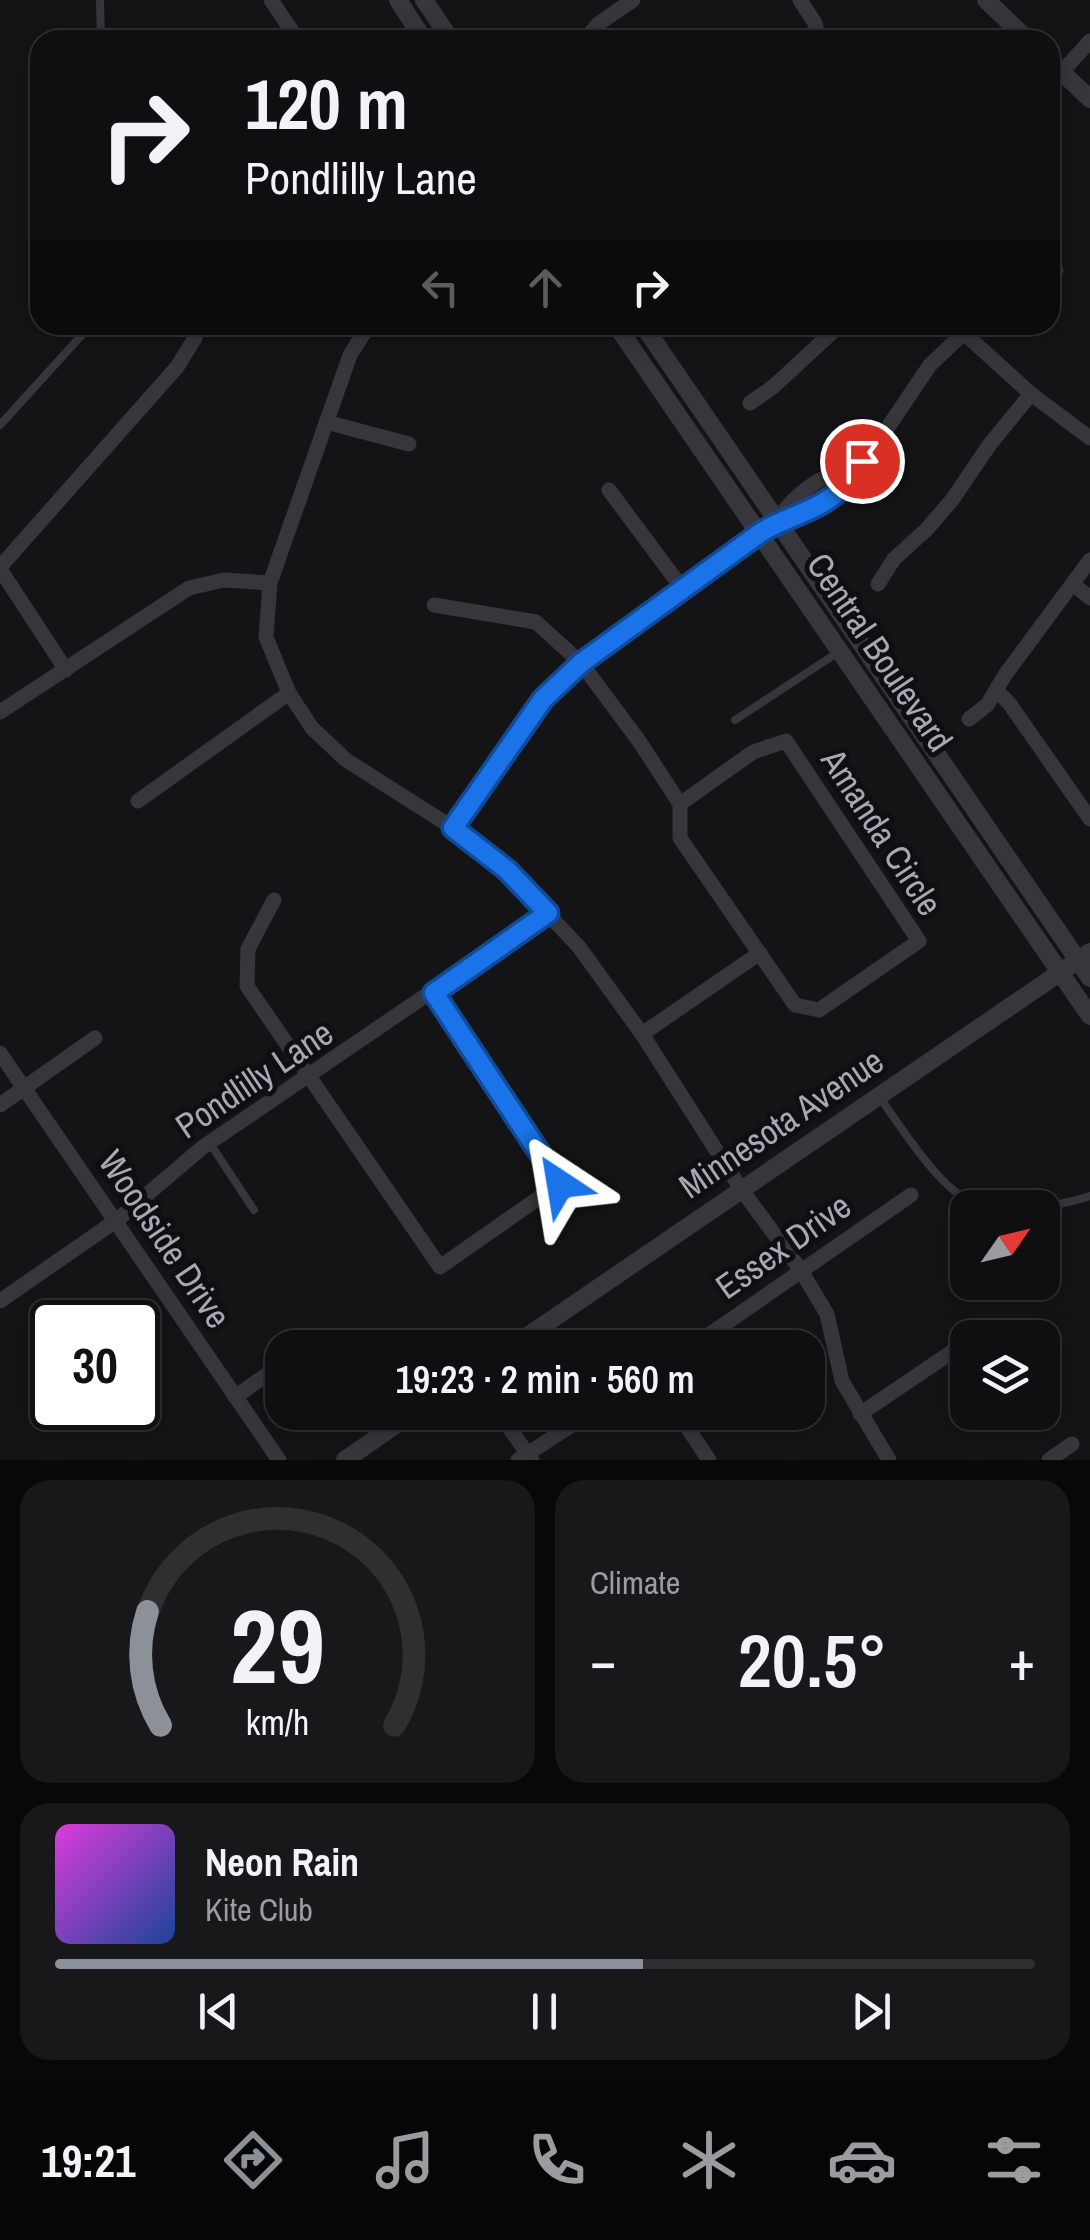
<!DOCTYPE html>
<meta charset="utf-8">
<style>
:root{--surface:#0f0e10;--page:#181719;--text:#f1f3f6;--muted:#9b9c9f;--line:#2f2e30;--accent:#8c9099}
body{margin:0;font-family:"Archivo Narrow",sans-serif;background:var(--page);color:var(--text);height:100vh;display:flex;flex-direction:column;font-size:38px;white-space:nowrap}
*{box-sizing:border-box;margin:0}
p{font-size:32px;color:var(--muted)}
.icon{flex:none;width:55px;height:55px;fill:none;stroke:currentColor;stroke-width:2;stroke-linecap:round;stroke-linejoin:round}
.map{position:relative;height:1460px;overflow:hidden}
.panel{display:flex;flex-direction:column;gap:20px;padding:20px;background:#080809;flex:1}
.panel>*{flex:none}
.banner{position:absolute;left:30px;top:30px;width:1030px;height:305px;border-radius:30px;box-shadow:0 5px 25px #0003,0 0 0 2px var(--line);background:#0f0e10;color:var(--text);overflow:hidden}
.needle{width:65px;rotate:56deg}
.controls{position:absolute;left:950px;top:1190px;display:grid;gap:20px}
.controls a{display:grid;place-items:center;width:110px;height:110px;border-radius:20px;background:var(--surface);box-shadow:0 5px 25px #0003,0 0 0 2px var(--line);font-size:50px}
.speed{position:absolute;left:30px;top:1300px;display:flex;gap:20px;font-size:50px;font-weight:700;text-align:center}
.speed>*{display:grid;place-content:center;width:130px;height:130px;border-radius:50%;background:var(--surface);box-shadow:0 5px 25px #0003,0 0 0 2px var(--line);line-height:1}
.speed .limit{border:5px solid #111;border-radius:15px;background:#fff;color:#111}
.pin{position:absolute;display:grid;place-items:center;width:85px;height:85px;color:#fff;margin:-42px;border:5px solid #fff;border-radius:50%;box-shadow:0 2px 10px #0007}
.me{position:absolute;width:110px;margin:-55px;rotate:327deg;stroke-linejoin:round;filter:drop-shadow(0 0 8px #0008)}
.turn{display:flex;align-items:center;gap:35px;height:210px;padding:0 50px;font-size:45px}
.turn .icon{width:130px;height:130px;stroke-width:2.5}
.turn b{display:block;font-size:70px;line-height:85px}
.lanes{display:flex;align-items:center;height:95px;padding:0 50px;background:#0003;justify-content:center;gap:50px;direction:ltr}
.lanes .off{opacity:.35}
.big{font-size:75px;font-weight:600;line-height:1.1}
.panel .card{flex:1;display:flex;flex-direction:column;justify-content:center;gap:15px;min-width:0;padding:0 35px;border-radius:30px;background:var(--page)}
.panel .dial{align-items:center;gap:0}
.dial svg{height:260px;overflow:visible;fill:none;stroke:var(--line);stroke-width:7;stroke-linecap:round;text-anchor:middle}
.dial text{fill:var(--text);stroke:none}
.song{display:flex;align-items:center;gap:30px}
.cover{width:120px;height:120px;border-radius:15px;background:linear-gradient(135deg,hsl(300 70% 55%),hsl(220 70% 35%))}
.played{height:10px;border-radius:5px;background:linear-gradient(90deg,var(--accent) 60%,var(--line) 60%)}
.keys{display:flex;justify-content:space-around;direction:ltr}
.heat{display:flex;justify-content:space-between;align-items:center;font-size:55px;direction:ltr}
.panel .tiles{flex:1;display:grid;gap:20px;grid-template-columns:1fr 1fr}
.card:last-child{grid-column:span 2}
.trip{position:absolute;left:265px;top:1330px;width:560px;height:100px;border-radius:30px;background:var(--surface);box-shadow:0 5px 25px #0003,0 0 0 2px var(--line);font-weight:600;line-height:100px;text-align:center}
.tab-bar{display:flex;height:160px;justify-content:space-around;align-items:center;background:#060606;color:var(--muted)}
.tab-bar .icon{width:70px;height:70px}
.tab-bar .current{color:var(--accent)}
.tab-bar b{font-size:45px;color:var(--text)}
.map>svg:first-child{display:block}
</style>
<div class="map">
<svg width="1090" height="1460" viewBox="0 0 1090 1460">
<rect width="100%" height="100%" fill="#141315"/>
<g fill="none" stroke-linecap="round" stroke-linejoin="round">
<g stroke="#37373b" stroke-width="8">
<polyline points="100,0 101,40"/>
<polyline points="0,425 91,325"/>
<polyline points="735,720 840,651"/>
<path d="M878 1095C899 1124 937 1185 968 1200 1002 1215 1056 1207 1090 1196"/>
<polyline points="209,1142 254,1210"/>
</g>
<g stroke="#37373b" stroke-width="15">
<polyline points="271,0 298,40"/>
<polyline points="800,0 815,23 819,40"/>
<polyline points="585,40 598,24 633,0"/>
<polyline points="1050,85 1090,41"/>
<polyline points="1050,271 1056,270"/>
<polyline points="369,325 350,355 270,583 266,637 289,693 312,728 346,760 453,828 507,870 579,947 642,1034 741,1189 800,1269 827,1314 842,1381 889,1460"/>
<polyline points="955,325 1031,394 1090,438"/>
<polyline points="750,403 773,387 840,325"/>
<polyline points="326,422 409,444"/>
<polyline points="609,490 682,588"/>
<path d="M777 522C791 496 822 473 852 469"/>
<polyline points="0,567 177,367 195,338 198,325"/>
<polyline points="0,569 66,670"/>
<polyline points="878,584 894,559 926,530 952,500 990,444 1031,394"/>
<polyline points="1073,584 1090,598"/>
<polyline points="434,605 536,622 581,663 639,741 680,804 680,838 795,1005 819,1010 919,941 786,741 753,752 680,804"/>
<polyline points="997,691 1009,703 1090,819"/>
<polyline points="0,712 189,588 224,580 270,583"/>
<polyline points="969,719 987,705 1005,675 1090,560"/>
<polyline points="138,801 289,693"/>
<polyline points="453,828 543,699 581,663 682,588 777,522 798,518 845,485 852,469 878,442 930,365 972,325"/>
<polyline points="274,900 248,949 247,986 440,1267 560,1183 434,993"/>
<polyline points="642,1034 760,953"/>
<polyline points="0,1053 279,1460"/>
<polyline points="0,1105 95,1038"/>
<polyline points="0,1301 117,1220 203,1147 547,913"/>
<polyline points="973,1338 985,1330"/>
<polyline points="306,1348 307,1347"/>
<polyline points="690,1348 911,1195"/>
<polyline points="235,1397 282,1364"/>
<polyline points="498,1412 532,1460"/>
<polyline points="677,1412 709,1460"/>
<polyline points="860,1414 968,1341"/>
<polyline points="518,1460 592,1412"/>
<polyline points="1049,1460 1072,1444"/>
</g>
<g stroke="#37373b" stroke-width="18">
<polyline points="398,0 424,40"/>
<polyline points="424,0 451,40"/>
<polyline points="986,0 1028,40"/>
<polyline points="1050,61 1090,99"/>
<polyline points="616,325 1090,1016"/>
<polyline points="643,325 1090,978"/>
<polyline points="510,1348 1090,952"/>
<polyline points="345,1460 414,1412"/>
</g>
</g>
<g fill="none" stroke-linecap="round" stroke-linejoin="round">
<defs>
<path id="route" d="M560 1184 434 993 548 913 507 870 453 828 543 699 581 663 760 533C786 516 821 511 843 487 851 478 852 469 862 461"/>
</defs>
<use href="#route" stroke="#114b97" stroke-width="25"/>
<use href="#route" stroke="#1a73e8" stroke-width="18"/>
</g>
<g text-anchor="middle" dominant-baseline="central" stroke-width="10" stroke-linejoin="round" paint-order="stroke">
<g font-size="35" fill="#a7a8b3" stroke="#0f0e10">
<text transform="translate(880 652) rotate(56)">Central Boulevard</text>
<text transform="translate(882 832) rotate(57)">Amanda Circle</text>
<text transform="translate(254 1079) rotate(-34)">Pondlilly Lane</text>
<text transform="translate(781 1123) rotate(-34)">Minnesota Avenue</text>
<text transform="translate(165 1239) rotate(56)">Woodside Drive</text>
<text transform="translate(783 1246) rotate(-35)">Essex Drive</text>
</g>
</g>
</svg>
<div class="controls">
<a><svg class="needle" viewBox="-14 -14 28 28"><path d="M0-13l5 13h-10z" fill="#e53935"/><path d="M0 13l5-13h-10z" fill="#9b9c9f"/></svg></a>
<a><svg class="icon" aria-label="layers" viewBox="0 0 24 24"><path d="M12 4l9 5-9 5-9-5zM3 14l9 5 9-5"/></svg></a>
</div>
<div class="speed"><div class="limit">30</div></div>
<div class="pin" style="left:862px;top:461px;background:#d93025"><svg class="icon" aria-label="arrive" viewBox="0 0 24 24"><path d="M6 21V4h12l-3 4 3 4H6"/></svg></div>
<svg class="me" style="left:560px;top:1184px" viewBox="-20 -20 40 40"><path d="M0-17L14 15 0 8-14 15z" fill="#1a73e8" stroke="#fff" stroke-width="4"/></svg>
<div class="trip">19:23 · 2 min · 560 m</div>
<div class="banner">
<div class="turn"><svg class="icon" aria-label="right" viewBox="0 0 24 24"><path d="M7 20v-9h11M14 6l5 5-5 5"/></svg><div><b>120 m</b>Pondlilly Lane</div></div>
<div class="lanes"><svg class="icon off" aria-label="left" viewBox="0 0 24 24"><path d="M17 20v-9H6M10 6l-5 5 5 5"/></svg><svg class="icon off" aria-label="ahead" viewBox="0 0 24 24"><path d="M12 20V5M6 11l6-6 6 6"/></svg><svg class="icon" aria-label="right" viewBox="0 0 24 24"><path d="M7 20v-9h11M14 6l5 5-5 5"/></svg></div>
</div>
</div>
<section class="panel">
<div class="tiles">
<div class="card dial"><svg viewBox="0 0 100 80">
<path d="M14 69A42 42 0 1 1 86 69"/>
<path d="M14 69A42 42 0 0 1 10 34" stroke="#8c9099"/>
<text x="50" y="56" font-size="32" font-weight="700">29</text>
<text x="50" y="72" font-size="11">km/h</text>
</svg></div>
<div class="card"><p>Climate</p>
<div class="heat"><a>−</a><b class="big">20.5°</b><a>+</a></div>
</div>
<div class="card">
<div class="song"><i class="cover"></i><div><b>Neon Rain</b><p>Kite Club</p></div></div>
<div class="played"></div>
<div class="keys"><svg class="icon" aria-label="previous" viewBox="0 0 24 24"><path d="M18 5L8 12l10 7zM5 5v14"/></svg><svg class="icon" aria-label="pause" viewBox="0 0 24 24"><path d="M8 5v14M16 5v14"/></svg><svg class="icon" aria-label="next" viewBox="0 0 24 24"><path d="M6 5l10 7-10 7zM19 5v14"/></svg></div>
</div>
</div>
</section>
<nav class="tab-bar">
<b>19:21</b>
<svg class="icon current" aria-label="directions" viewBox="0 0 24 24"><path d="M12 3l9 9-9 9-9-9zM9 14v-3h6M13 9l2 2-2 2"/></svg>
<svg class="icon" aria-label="music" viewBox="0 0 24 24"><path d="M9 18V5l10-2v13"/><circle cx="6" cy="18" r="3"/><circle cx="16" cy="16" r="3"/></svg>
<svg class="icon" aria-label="phone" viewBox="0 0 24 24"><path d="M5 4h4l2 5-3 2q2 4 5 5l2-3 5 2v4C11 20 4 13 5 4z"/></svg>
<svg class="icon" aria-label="climate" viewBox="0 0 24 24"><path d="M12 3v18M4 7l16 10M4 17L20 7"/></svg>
<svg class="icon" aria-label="car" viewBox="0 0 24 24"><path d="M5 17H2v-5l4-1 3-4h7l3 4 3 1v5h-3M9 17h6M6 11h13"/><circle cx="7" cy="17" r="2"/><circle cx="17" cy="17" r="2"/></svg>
<svg class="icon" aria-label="filters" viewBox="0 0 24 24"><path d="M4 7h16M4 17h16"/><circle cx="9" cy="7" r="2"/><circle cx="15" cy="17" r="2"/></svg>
</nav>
